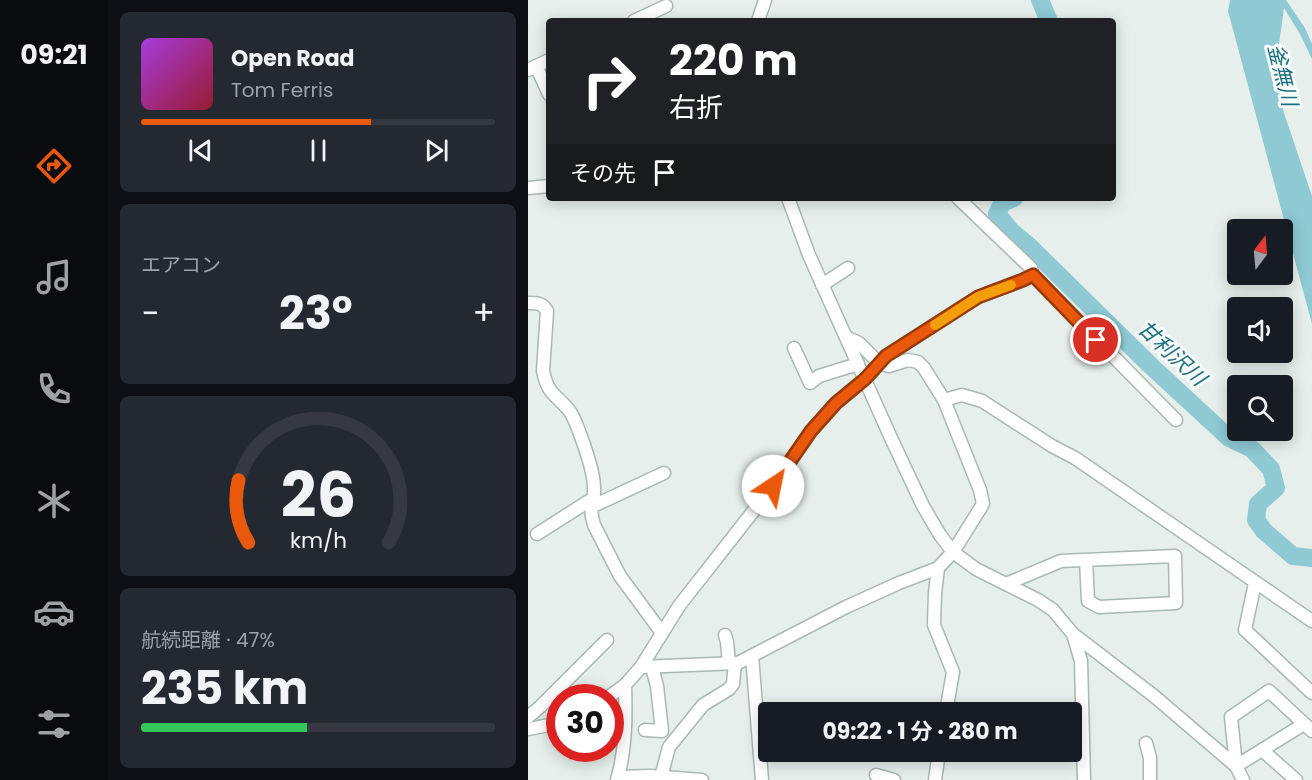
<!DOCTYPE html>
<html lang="ja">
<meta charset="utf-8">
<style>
:root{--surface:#171b24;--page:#242831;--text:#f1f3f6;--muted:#9ea1a6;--line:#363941;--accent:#ea580c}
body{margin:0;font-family:Poppins,"Noto Sans JP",sans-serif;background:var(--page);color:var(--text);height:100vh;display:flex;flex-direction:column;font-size:22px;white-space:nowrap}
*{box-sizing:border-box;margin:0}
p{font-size:20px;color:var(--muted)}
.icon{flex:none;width:33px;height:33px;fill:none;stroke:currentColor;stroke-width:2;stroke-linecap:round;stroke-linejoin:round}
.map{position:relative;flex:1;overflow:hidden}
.details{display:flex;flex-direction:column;gap:12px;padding:12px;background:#0d0f14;width:420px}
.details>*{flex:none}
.guide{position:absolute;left:18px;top:18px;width:570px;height:183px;border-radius:6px;box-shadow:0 3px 15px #0003;background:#202124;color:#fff;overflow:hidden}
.needle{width:39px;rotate:16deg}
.fabs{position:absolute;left:699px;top:219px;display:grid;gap:12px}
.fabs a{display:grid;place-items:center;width:66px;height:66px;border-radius:6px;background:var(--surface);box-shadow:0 3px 15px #0003;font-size:30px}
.speed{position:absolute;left:18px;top:684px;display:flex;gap:12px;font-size:30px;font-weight:700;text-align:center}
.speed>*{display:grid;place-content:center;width:78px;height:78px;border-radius:50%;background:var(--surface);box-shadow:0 3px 15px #0003;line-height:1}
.speed .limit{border:9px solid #d22;background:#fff;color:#111}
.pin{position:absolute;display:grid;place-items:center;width:51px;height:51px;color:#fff;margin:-26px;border:3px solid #fff;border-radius:50%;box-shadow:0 2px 6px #0007}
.me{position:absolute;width:66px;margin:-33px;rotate:34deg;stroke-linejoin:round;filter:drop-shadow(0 0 4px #0008)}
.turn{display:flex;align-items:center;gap:21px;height:126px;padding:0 24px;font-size:27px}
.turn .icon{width:78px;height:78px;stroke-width:2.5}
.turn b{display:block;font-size:42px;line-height:51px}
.then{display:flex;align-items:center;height:57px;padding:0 24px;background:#0003;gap:12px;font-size:22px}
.big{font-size:45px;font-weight:700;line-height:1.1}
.details .tile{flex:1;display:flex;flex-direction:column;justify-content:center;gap:9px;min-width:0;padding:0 21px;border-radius:9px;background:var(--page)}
.details .dial{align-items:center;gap:0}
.dial svg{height:156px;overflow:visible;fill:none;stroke:var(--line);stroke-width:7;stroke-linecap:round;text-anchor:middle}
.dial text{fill:var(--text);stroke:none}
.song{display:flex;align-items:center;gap:18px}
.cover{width:72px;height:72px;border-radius:9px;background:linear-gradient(135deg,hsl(280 70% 55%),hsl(350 70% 35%))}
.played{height:6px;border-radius:3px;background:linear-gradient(90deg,var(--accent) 65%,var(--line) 65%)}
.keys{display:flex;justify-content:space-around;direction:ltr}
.heat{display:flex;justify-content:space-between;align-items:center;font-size:33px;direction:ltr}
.charge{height:9px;border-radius:4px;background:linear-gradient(90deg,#34c759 47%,var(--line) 0)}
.trip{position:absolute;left:230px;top:702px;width:324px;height:60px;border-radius:6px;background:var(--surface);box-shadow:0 3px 15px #0003;font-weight:700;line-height:60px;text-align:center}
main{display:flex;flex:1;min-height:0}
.dock{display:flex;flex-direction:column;width:108px;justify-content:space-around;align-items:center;background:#090b0e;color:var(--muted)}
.dock .icon{width:42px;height:42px}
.dock .selected{color:var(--accent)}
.dock b{font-size:27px;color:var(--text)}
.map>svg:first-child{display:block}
</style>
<main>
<nav class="dock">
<b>09:21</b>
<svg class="icon selected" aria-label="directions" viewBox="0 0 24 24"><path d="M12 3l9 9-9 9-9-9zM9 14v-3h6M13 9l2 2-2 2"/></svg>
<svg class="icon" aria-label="music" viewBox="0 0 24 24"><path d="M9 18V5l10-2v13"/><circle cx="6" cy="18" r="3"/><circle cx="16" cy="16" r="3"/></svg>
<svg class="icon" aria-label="phone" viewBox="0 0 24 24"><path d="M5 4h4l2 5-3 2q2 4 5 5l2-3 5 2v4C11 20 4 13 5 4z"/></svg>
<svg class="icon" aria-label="climate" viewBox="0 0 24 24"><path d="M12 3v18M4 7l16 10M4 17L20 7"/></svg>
<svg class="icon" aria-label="car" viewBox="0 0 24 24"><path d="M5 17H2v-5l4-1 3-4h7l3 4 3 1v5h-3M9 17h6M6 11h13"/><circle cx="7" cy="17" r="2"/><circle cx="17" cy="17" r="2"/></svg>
<svg class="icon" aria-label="filters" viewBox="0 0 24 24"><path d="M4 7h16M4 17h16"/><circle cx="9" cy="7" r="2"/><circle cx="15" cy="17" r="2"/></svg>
</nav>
<section class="details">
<div class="tile">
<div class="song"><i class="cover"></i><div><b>Open Road</b><p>Tom Ferris</p></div></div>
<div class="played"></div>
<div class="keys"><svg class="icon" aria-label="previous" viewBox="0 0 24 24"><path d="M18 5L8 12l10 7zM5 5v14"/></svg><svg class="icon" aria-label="pause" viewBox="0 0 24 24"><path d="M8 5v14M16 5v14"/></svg><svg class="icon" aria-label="next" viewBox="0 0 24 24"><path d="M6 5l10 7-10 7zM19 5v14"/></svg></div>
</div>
<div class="tile"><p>エアコン</p>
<div class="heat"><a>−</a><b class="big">23°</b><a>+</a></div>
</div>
<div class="tile dial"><svg viewBox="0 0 100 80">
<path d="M14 69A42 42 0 1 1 86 69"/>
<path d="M14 69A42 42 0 0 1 9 37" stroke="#ea580c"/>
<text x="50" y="56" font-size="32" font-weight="700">26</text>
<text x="50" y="72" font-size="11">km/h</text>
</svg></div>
<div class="tile"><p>航続距離 · 47%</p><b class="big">235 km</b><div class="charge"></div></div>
</section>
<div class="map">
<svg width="784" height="780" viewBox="0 0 784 780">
<rect width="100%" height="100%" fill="#e6efeb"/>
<polygon fill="#8ec9d4" points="702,0 758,0 777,28 784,44 784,59 772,34 756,8 750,51 755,110 784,196 784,324 700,11"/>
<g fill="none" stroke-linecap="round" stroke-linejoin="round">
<g stroke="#8ec9d4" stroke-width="18">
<polyline points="512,0 521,21"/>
<polyline points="486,198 474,203 469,214 483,231 501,246 623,366 701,438 724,449 743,469 748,488 730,504 728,520 736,531 765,556 784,558"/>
</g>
<defs>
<g id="minor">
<polyline points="106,21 138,6"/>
<polyline points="230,21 237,0"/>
<polyline points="8,66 21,94"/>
<polyline points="0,70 21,60"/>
<polyline points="0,188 21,186"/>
<polyline points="260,198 281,255 363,438 395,506 412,535 425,552 448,569 510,600 525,610 545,634 553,661 556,780"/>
<polyline points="430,198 503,268 505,275 648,420"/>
<polyline points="294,285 320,268"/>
<path d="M0 303C10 303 14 303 19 311L15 371C20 394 26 393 40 409 46 416 49 426 52 434 58 450 66 472 66 488 67 504 60 507 66 525L92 576 134 633"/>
<polyline points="266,348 282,383 291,376 330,364"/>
<polyline points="416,400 434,395 454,401 524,446 547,458 784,621"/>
<polyline points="63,507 136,473"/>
<polyline points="9,534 64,499"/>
<polyline points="410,568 407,593 406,625 425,672 418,712"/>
<polyline points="727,583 717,630 784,693"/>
<polyline points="478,584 533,561 647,556 648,603 571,607 560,601 558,560"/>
<polyline points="545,634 626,696 708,766 715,780"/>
<polyline points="197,635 199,642 201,663"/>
<polyline points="224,656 234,780"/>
<polyline points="113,667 210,663 318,607 371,583 410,568 425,552 455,504 452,490 416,400 396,368 390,362 380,360 361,366 351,363 331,343 318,337"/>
<polyline points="79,698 97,685 113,667 151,606 245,486 283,431 308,403 337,379 358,356 450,297 495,280 505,275"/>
<polyline points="0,717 12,707 79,640"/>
<polyline points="0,729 32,723"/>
<polyline points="117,730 134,731 129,686 124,667"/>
<polyline points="618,743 622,758 622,780"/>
<polyline points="734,750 776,724"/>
<polyline points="348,775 366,780"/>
<polyline points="90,777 122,776 174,780"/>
<polyline points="133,777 141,747 175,705 201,689 205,684 207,663"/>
<path d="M89 780C98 749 98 717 97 685"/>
<polyline points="407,780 411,752"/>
<polyline points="768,780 734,750 708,766 703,717 741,691 784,731"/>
</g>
</defs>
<use href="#minor" stroke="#a8b8b2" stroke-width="15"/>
<use href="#minor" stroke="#fff" stroke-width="12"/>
</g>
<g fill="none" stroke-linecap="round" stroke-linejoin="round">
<defs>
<polyline id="route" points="245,486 283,431 308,403 337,379 358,356 450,297 495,280 505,275 568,340"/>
</defs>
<use href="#route" stroke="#983908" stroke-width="15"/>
<use href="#route" stroke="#ea580c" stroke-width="10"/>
<polyline stroke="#f59e0b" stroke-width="10" points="407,325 450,297 483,285"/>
</g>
<g text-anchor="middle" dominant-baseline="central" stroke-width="6" stroke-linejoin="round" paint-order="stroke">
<g font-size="21" font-style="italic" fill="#1c6f80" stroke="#f7fbf9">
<text transform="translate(755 75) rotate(76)">釜無川</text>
<text transform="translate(644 353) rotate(43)">甘利沢川</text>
</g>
</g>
</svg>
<div class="fabs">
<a><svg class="needle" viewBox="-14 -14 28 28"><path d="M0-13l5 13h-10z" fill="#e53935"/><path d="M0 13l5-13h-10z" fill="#9ea1a6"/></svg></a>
<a><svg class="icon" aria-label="sound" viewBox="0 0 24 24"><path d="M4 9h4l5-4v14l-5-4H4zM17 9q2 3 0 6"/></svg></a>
<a><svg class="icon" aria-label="search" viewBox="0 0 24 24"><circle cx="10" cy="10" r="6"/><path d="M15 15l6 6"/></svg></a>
</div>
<div class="speed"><div class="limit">30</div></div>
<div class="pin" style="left:568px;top:340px;background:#d93025"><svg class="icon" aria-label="arrive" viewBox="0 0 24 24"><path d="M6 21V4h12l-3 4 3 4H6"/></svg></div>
<svg class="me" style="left:245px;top:486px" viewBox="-20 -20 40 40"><circle r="19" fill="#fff"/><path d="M0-13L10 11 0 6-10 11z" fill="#ea580c"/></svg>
<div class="trip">09:22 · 1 分 · 280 m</div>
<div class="guide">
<div class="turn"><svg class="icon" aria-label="right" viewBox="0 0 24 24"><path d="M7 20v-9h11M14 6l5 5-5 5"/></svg><div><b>220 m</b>右折</div></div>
<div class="then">その先<svg class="icon" aria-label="arrive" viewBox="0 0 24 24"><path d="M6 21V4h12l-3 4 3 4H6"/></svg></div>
</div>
</div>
</main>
